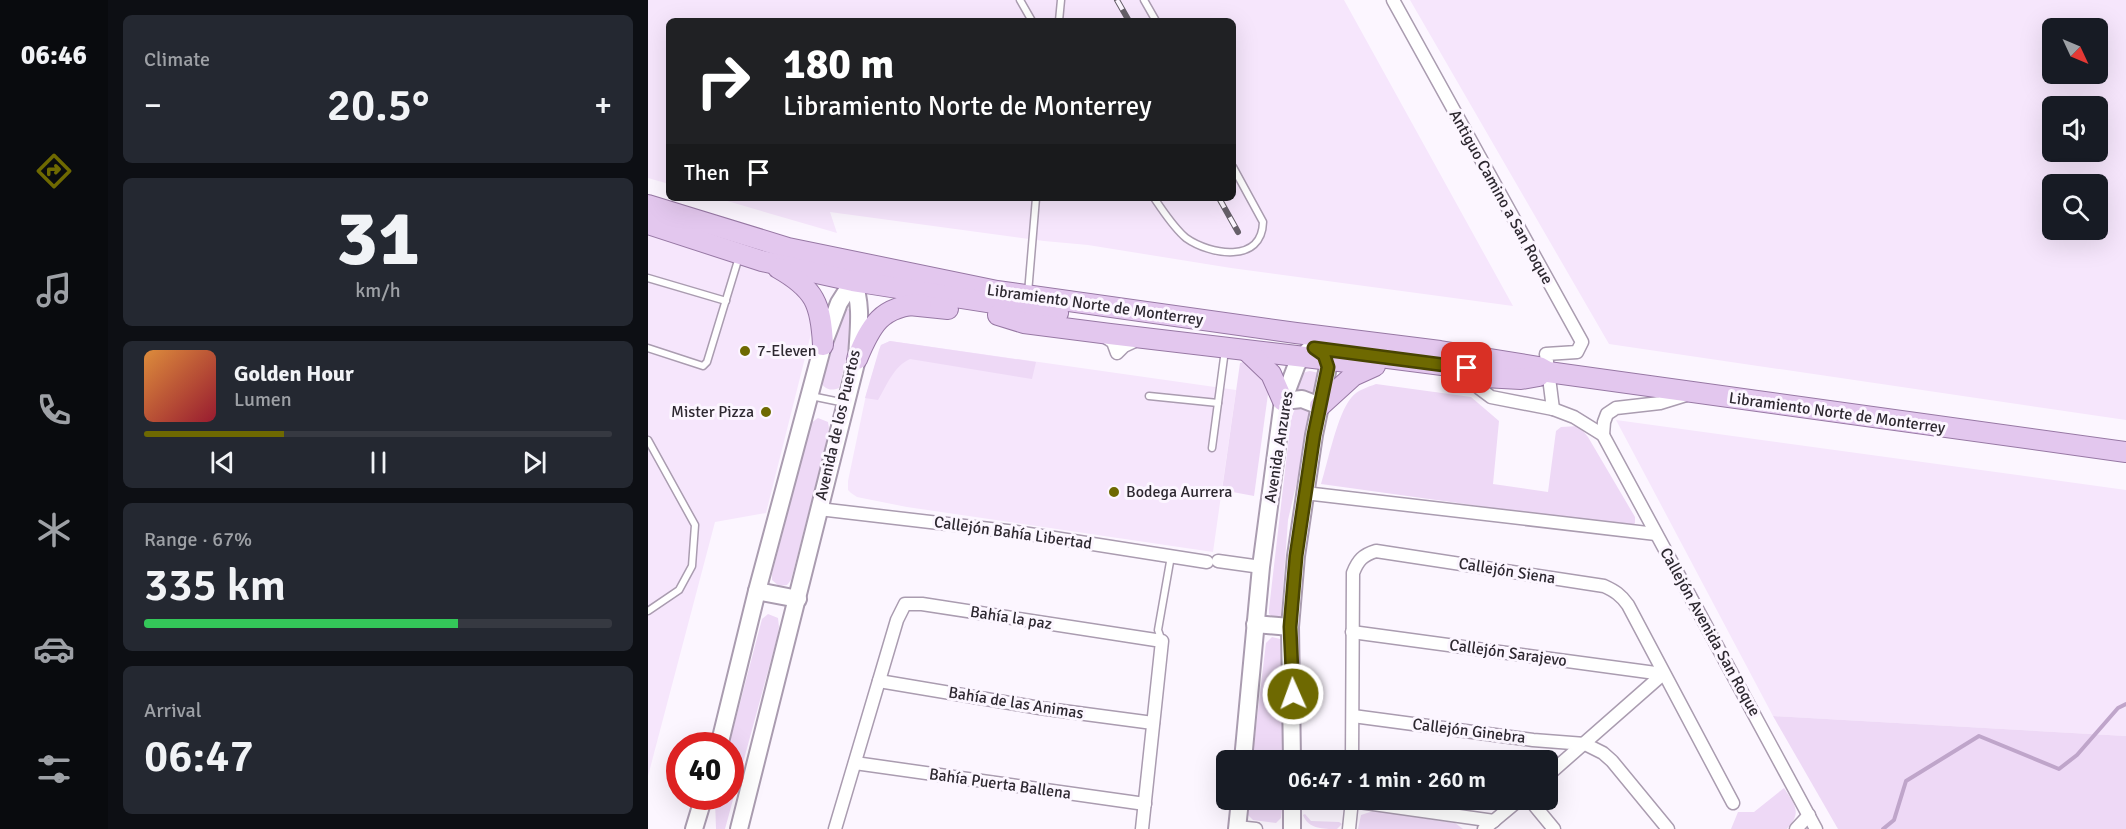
<!DOCTYPE html>
<meta charset="utf-8">
<style>
:root{--surface:#171b24;--page:#242831;--text:#f1f3f6;--muted:#9ea1a6;--line:#363941;--accent:#6e6901}
body{margin:0;font-family:Signika,sans-serif;background:var(--page);color:var(--text);height:100vh;display:flex;flex-direction:column;font-size:22px;white-space:nowrap}
*{box-sizing:border-box;margin:0}
p{font-size:20px;color:var(--muted)}
.icon{flex:none;width:33px;height:33px;fill:none;stroke:currentColor;stroke-width:2;stroke-linecap:round;stroke-linejoin:round}
.map{position:relative;flex:1;overflow:hidden}
.details{display:flex;flex-direction:column;gap:15px;padding:15px;background:#0d0f14;width:540px}
.details>*{flex:none}
.banner{position:absolute;left:18px;top:18px;width:570px;height:183px;border-radius:9px;box-shadow:0 6px 24px #0002;background:#202124;color:#fff;overflow:hidden}
.needle{width:39px;rotate:134deg}
.fabs{position:absolute;left:1394px;top:18px;display:grid;gap:12px}
.fabs a{display:grid;place-items:center;width:66px;height:66px;border-radius:9px;background:var(--surface);box-shadow:0 6px 24px #0002;font-size:30px}
.speed{position:absolute;left:18px;top:732px;display:flex;gap:12px;font-size:30px;font-weight:700;text-align:center}
.speed>*{display:grid;place-content:center;width:78px;height:78px;border-radius:50%;background:var(--surface);box-shadow:0 6px 24px #0002;line-height:1}
.speed .limit{border:9px solid #d22;background:#fff;color:#111}
.pin{position:absolute;display:grid;place-items:center;width:51px;height:51px;color:#fff;margin:-26px;border-radius:12px;box-shadow:0 3px 9px #0006}
.me{position:absolute;width:66px;margin:-33px;rotate:358deg;stroke-linejoin:round;filter:drop-shadow(0 0 4px #0008)}
.turn{display:flex;align-items:center;gap:21px;height:126px;padding:0 18px;font-size:27px}
.turn .icon{width:78px;height:78px;stroke-width:2.5}
.turn b{display:block;font-size:42px;line-height:51px}
.then{display:flex;align-items:center;height:57px;padding:0 18px;background:#0003;gap:12px;font-size:22px}
.big{font-size:45px;font-weight:600;line-height:1.1}
.details .tile{flex:1;display:flex;flex-direction:column;justify-content:center;gap:9px;min-width:0;padding:0 21px;border-radius:9px;background:var(--page)}
.details .dial{align-items:center;gap:0}
.dial b{font-size:78px;line-height:1}
.song{display:flex;align-items:center;gap:18px}
.cover{width:72px;height:72px;border-radius:9px;background:linear-gradient(135deg,hsl(30 70% 55%),hsl(350 70% 35%))}
.played{height:6px;border-radius:3px;background:linear-gradient(90deg,var(--accent) 30%,var(--line) 30%)}
.keys{display:flex;justify-content:space-around;direction:ltr}
.heat{display:flex;justify-content:space-between;align-items:center;font-size:33px;direction:ltr}
.charge{height:9px;border-radius:4px;background:linear-gradient(90deg,#34c759 67%,var(--line) 0)}
.trip{position:absolute;left:568px;top:750px;width:342px;height:60px;border-radius:9px;background:var(--surface);box-shadow:0 6px 24px #0002;font-weight:600;line-height:60px;text-align:center}
main{display:flex;flex:1;min-height:0}
.menu{display:flex;flex-direction:column;width:108px;justify-content:space-around;align-items:center;background:#090b0e;color:var(--muted)}
.menu .icon{width:42px;height:42px}
.menu .selected{color:var(--accent)}
.menu b{font-size:27px;color:var(--text)}
.map>svg:first-child{display:block}
</style>
<main>
<nav class="menu">
<b>06:46</b>
<svg class="icon selected" aria-label="directions" viewBox="0 0 24 24"><path d="M12 3l9 9-9 9-9-9zM9 14v-3h6M13 9l2 2-2 2"/></svg>
<svg class="icon" aria-label="music" viewBox="0 0 24 24"><path d="M9 18V5l10-2v13"/><circle cx="6" cy="18" r="3"/><circle cx="16" cy="16" r="3"/></svg>
<svg class="icon" aria-label="phone" viewBox="0 0 24 24"><path d="M5 4h4l2 5-3 2q2 4 5 5l2-3 5 2v4C11 20 4 13 5 4z"/></svg>
<svg class="icon" aria-label="climate" viewBox="0 0 24 24"><path d="M12 3v18M4 7l16 10M4 17L20 7"/></svg>
<svg class="icon" aria-label="car" viewBox="0 0 24 24"><path d="M5 17H2v-5l4-1 3-4h7l3 4 3 1v5h-3M9 17h6M6 11h13"/><circle cx="7" cy="17" r="2"/><circle cx="17" cy="17" r="2"/></svg>
<svg class="icon" aria-label="filters" viewBox="0 0 24 24"><path d="M4 7h16M4 17h16"/><circle cx="9" cy="7" r="2"/><circle cx="15" cy="17" r="2"/></svg>
</nav>
<section class="details">
<div class="tile"><p>Climate</p>
<div class="heat"><a>−</a><b class="big">20.5°</b><a>+</a></div>
</div>
<div class="tile dial"><b>31</b><p>km/h</p></div>
<div class="tile">
<div class="song"><i class="cover"></i><div><b>Golden Hour</b><p>Lumen</p></div></div>
<div class="played"></div>
<div class="keys"><svg class="icon" aria-label="previous" viewBox="0 0 24 24"><path d="M18 5L8 12l10 7zM5 5v14"/></svg><svg class="icon" aria-label="pause" viewBox="0 0 24 24"><path d="M8 5v14M16 5v14"/></svg><svg class="icon" aria-label="next" viewBox="0 0 24 24"><path d="M6 5l10 7-10 7zM19 5v14"/></svg></div>
</div>
<div class="tile"><p>Range · 67%</p><b class="big">335 km</b><div class="charge"></div></div>
<div class="tile"><p>Arrival</p><b class="big">06:47</b></div>
</section>
<div class="map">
<svg width="1478" height="829" viewBox="0 0 1478 829">
<rect width="100%" height="100%" fill="#fcf6ff"/>
<g fill="#f6e6fc" fill-rule="evenodd">
<polygon points="0,0 696,0 865,306 583,268 440,245 396,241 182,212 189,233 69,198 585,198 585,21 21,21 21,184 0,178"/>
<path d="M762 0H1478V420L961 344ZM1449 28V74H1404V28ZM1449 106V152H1404V106ZM1404 184H1449V230H1404Z"/>
<polygon points="0,235 131,277 157,295 166,322 118,513 67,522 0,776"/>
<polygon points="242,341 588,390 565,552 259,507 209,497 203,493 200,490 200,481 218,395 233,345"/>
<polygon points="968,420 1478,490 1478,736 1125,716"/>
</g>
<g fill="#eed9f6">
<path d="M197 309H203L208 320 191 388C183 391 177 390 173 382L191 313Z"/>
<path d="M242 341 388 362 384 379 262 359C246 366 239 385 230 400L217 398 231 350 233 345Z"/>
<polygon points="595,362 615,378 620,394 606,496 574,490 592,363"/>
<path d="M662 371 671 373 668 400 645 395C648 384 648 373 662 371Z"/>
<path d="M728 384 823 397 851 421 845 484 900 492 908 431 913 427 931 426 940 437 987 517V523L983 527 673 484C680 462 689 415 703 398 709 390 720 387 728 384Z"/>
<polygon points="648,406 664,410 664,417 640,520 633,616 626,618 621,614 621,609 643,419"/>
<polygon points="170,418 180,422 181,428 178,445 143,580 139,585 131,586 124,580 124,574 163,423"/>
<polygon points="120,614 130,618 131,627 129,638 77,829 68,829 67,800 68,797 82,796 81,745 114,619"/>
<polygon points="624,637 632,639 635,643 636,760 604,760 618,643"/>
<polygon points="1125,716 1478,736 1478,829 1190,829"/>
<path d="M1136 788C1146 804 1155 812 1139 829H1083L1090 812H1106Z"/>
<polygon points="600,800 635,800 633,818 628,823 605,820 599,814"/>
<polygon points="725,811 807,823 815,829 710,829 713,815"/>
<path d="M657 814 663 821 691 822 694 824 689 829C675 829 660 829 655 815Z"/>
</g>
<g fill="none" stroke-linecap="round" stroke-linejoin="round">
<polyline stroke="#bfa5ca" stroke-width="4" points="1235,829 1246,820 1258,781 1331,736 1411,769 1429,755 1470,708 1478,704"/>
<defs>
<g id="service">
<polyline points="372,0 384,21"/>
<polyline points="496,0 508,21"/>
<polyline points="411,21 413,0"/>
<path d="M506 198C516 212 525 227 538 238 562 255 614 264 615 222L585 167"/>
<polyline points="0,278 78,301"/>
<polyline points="380,293 388,198"/>
<polyline points="0,348 55,366 59,362 91,257"/>
<polyline points="163,396 197,403"/>
<polyline points="501,396 570,403"/>
<polyline points="0,440 47,525 44,566 31,590 0,611"/>
<polyline points="564,448 577,350"/>
<polyline points="514,641 510,630 523,556"/>
</g>
<g id="minor">
<polyline points="745,0 934,342 929,352 898,354 905,409"/>
<polyline points="454,335 465,342 469,353 476,346 491,339"/>
<polyline points="820,376 831,388 843,397 905,409 926,417 955,435 1168,829"/>
<polyline points="955,435 956,422 959,414 968,408 1012,403 1038,395"/>
<polyline points="657,493 1008,534"/>
<polyline points="171,509 368,532 559,562"/>
<polyline points="570,561 613,567"/>
<polyline points="704,632 1015,674"/>
<polyline points="231,681 392,708 505,723"/>
<polyline points="705,716 885,740 937,744 955,753 964,761 1020,829"/>
<path d="M704 760 705 573C710 560 715 555 728 551L956 586C967 591 973 595 980 605L1085 803"/>
<polyline points="207,763 497,804"/>
<polyline points="900,775 1015,674"/>
<polyline points="882,800 906,829"/>
<polyline points="704,801 846,821"/>
<polyline points="589,827 608,829"/>
<polyline points="187,829 249,620 257,604 274,604 514,641 494,829"/>
<polyline points="701,829 704,800"/>
<polyline points="836,829 871,800"/>
<polyline points="1148,829 1161,815"/>
</g>
<g id="tertiary">
<polyline points="635,401 654,399 672,406"/>
<polyline points="109,591 150,599"/>
<polyline points="607,624 642,627"/>
<polyline points="71,746 109,591 175,345 191,303 205,281"/>
<polyline points="595,760 613,567 635,401 649,364 660,351 666,348 676,355 680,367 666,435 648,556 642,627 644,760"/>
<polyline points="46,829 56,796"/>
<path d="M91 829 209 359C210 332 215 306 205 281"/>
<polyline points="589,829 592,800"/>
<polyline points="644,829 644,800"/>
</g>
<g id="primary">
<polyline points="0,205 140,248 349,291 648,333 792,351 891,367 900,372 1478,452"/>
<polyline points="0,224 114,261 205,281 410,313"/>
<path d="M130 268C167 289 173 304 175 345"/>
<polyline points="261,305 300,309"/>
<polyline points="350,315 376,323 462,334 716,364"/>
<polyline points="600,352 623,374 635,401"/>
<polyline points="701,353 833,370"/>
<path d="M209 359C223 325 233 306 273 304"/>
<polyline points="817,376 873,379 891,376"/>
<polyline points="672,406 705,376 727,366"/>
</g>
</defs>
<use href="#service" stroke="#aa9cb0" stroke-width="9"/>
<use href="#minor" stroke="#aa9cb0" stroke-width="15"/>
<use href="#tertiary" stroke="#aa9cb0" stroke-width="20"/>
<use href="#primary" stroke="#9778a4" stroke-width="22"/>
<use href="#service" stroke="#fff" stroke-width="6"/>
<use href="#minor" stroke="#fff" stroke-width="12"/>
<use href="#tertiary" stroke="#fff" stroke-width="16"/>
<use href="#primary" stroke="#e3c7ee" stroke-width="20"/>
<defs>
<g id="rail">
<polyline points="469,0 481,21"/>
<polyline points="571,198 590,232"/>
</g>
</defs>
<use href="#rail" stroke="#666069" stroke-width="6"/>
<use href="#rail" stroke="#fcf6ff" stroke-width="4" stroke-dasharray="11" stroke-linecap="butt"/>
</g>
<g fill="none" stroke-linecap="round" stroke-linejoin="round">
<defs>
<polyline id="route" points="645,694 642,627 648,556 666,435 680,367 676,355 666,348 819,368"/>
</defs>
<use href="#route" stroke="#484401" stroke-width="15"/>
<use href="#route" stroke="#6e6901" stroke-width="10"/>
</g>
<g fill="#6e6901" stroke="#fcf6ff" stroke-width="2">
<circle cx="97" cy="351" r="6"/>
<circle cx="118" cy="412" r="6"/>
<circle cx="466" cy="492" r="6"/>
</g>
<g text-anchor="middle" dominant-baseline="central" stroke-width="6" stroke-linejoin="round" paint-order="stroke">
<g font-size="16" fill="#2e2931" stroke="#fcf6ff">
<text transform="translate(853 197) rotate(61)">Antiguo Camino a San Roque</text>
<text transform="translate(447 305) rotate(8)">Libramiento Norte de Monterrey</text>
<text transform="translate(1189 413) rotate(8)">Libramiento Norte de Monterrey</text>
<text transform="translate(190 425) rotate(-77)">Avenida de los Puertos</text>
<text transform="translate(631 447) rotate(-81)">Avenida Anzures</text>
<text transform="translate(365 533) rotate(8)">Callejón Bahía Libertad</text>
<text transform="translate(859 571) rotate(9)">Callejón Siena</text>
<text transform="translate(363 618) rotate(9)">Bahía la paz</text>
<text transform="translate(1062 632) rotate(61)">Callejón Avenida San Roque</text>
<text transform="translate(860 653) rotate(8)">Callejón Sarajevo</text>
<text transform="translate(368 703) rotate(9)">Bahía de las Animas</text>
<text transform="translate(821 731) rotate(7)">Callejón Ginebra</text>
<text transform="translate(352 784) rotate(8)">Bahía Puerta Ballena</text>
</g>
<g font-size="16" fill="#2e2931" stroke="#fcf6ff" text-anchor="start">
<text x="109" y="351">7-Eleven</text>
<text x="106" y="412" text-anchor="end">Mister Pizza</text>
<text x="478" y="492">Bodega Aurrera</text>
</g>
</g>
</svg>
<div class="fabs">
<a><svg class="needle" viewBox="-14 -14 28 28"><path d="M0-13l5 13h-10z" fill="#e53935"/><path d="M0 13l5-13h-10z" fill="#9ea1a6"/></svg></a>
<a><svg class="icon" aria-label="sound" viewBox="0 0 24 24"><path d="M4 9h4l5-4v14l-5-4H4zM17 9q2 3 0 6"/></svg></a>
<a><svg class="icon" aria-label="search" viewBox="0 0 24 24"><circle cx="10" cy="10" r="6"/><path d="M15 15l6 6"/></svg></a>
</div>
<div class="speed"><div class="limit">40</div></div>
<div class="pin" style="left:819px;top:368px;background:#d93025"><svg class="icon" aria-label="arrive" viewBox="0 0 24 24"><path d="M6 21V4h12l-3 4 3 4H6"/></svg></div>
<svg class="me" style="left:645px;top:694px" viewBox="-20 -20 40 40"><circle r="17" fill="#6e6901" stroke="#fff" stroke-width="3"/><path d="M0-11L8 9 0 5-8 9z" fill="#fff"/></svg>
<div class="trip">06:47 · 1 min · 260 m</div>
<div class="banner">
<div class="turn"><svg class="icon" aria-label="right" viewBox="0 0 24 24"><path d="M7 20v-9h11M14 6l5 5-5 5"/></svg><div><b>180 m</b>Libramiento Norte de Monterrey</div></div>
<div class="then">Then<svg class="icon" aria-label="arrive" viewBox="0 0 24 24"><path d="M6 21V4h12l-3 4 3 4H6"/></svg></div>
</div>
</div>
</main>
